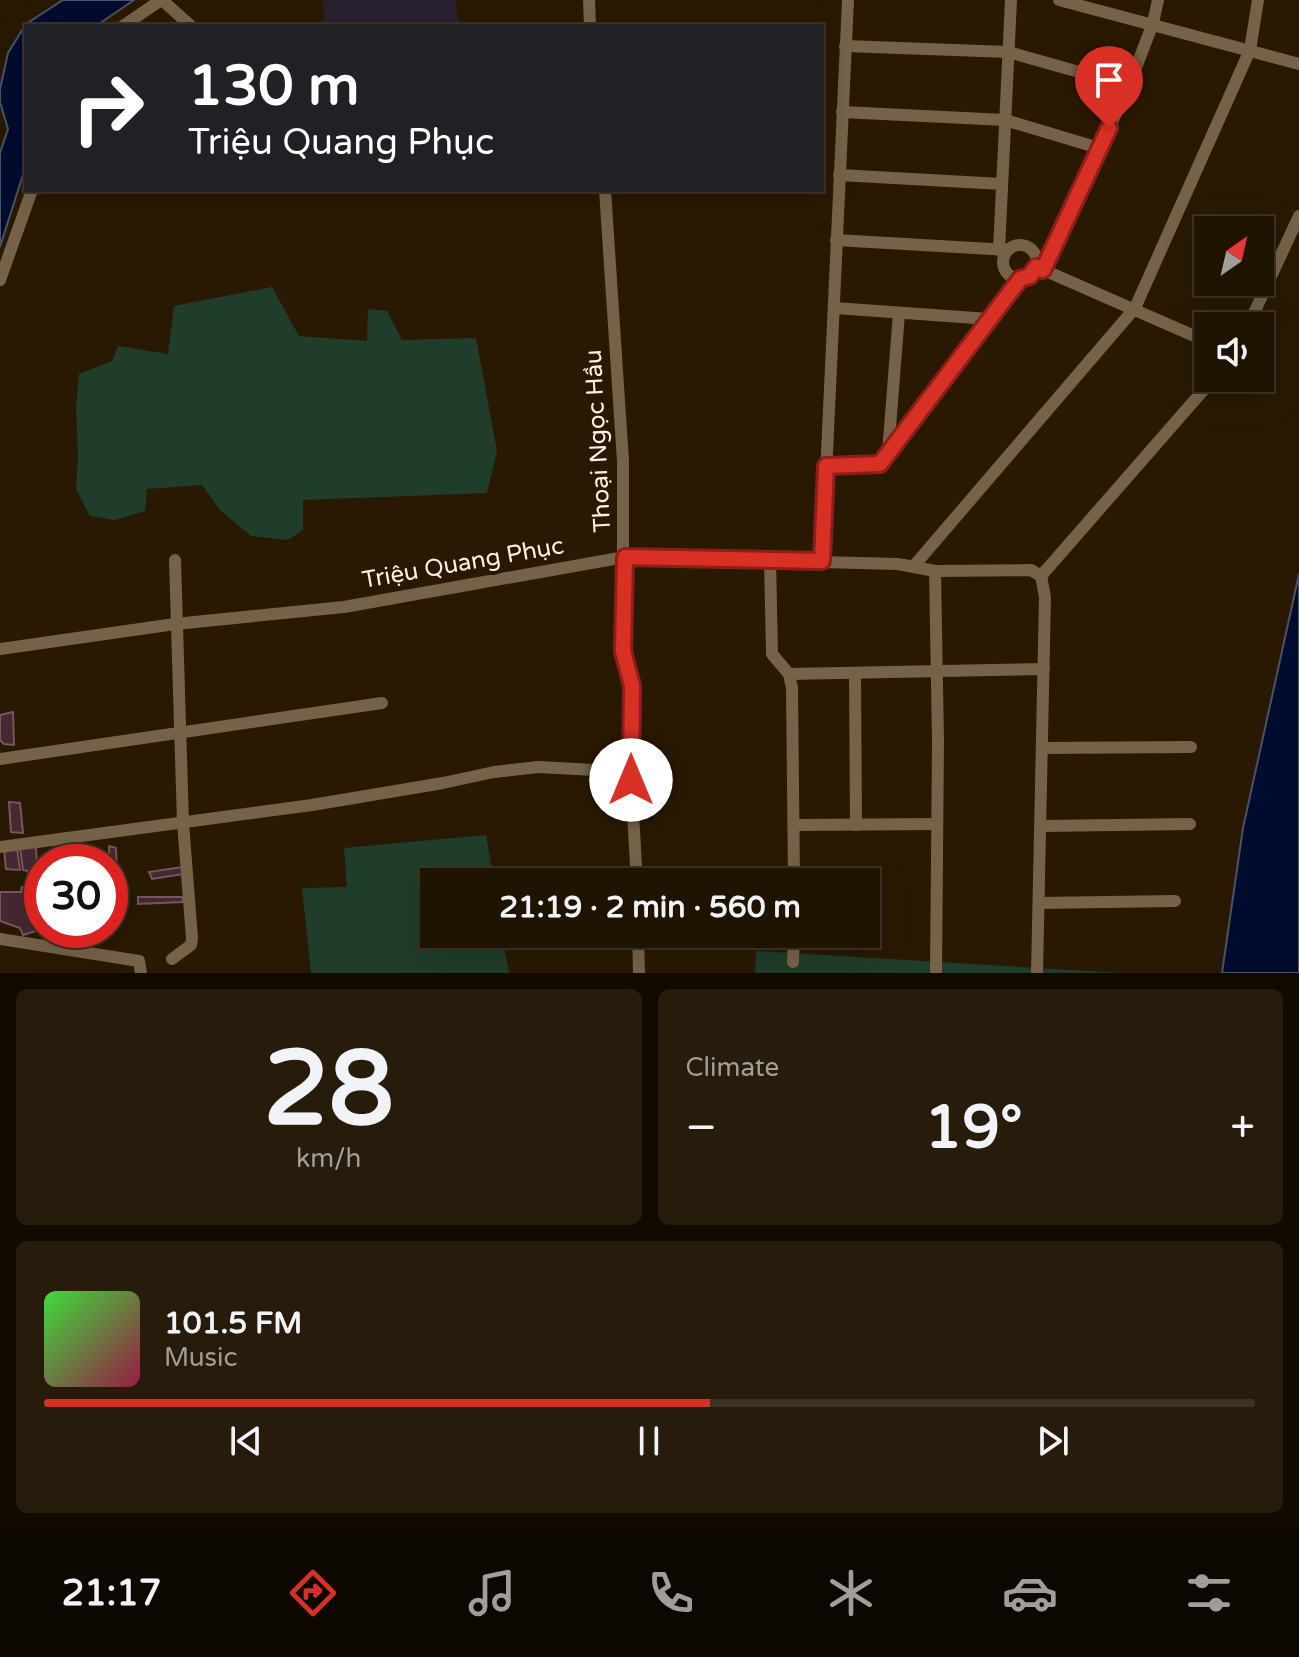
<!DOCTYPE html>
<meta charset="utf-8">
<style>
:root{--surface:#1f1302;--page:#271c0c;--text:#f1f3f6;--muted:#a19e99;--line:#3c3224;--accent:#d93025}
body{margin:0;font-family:"Varela Round",sans-serif;background:var(--page);color:var(--text);height:100vh;display:flex;flex-direction:column;font-size:30px;white-space:nowrap}
*{box-sizing:border-box;margin:0}
p{font-size:26px;color:var(--muted)}
.icon{flex:none;width:44px;height:44px;fill:none;stroke:currentColor;stroke-width:2;stroke-linecap:round;stroke-linejoin:round}
.map{position:relative;height:973px;overflow:hidden}
.side{display:flex;flex-direction:column;gap:16px;padding:16px;background:#110a01;flex:1}
.side>*{flex:none}
.banner{position:absolute;left:24px;top:24px;width:800px;height:168px;border-radius:0px;box-shadow:0 8px 32px #0002,0 0 0 2px var(--line);background:#202124;color:#fff;overflow:hidden}
.needle{width:52px;rotate:34deg}
.tools{position:absolute;left:1194px;top:216px;display:grid;gap:16px}
.tools a{display:grid;place-items:center;width:80px;height:80px;border-radius:0px;background:var(--surface);box-shadow:0 8px 32px #0002,0 0 0 2px var(--line);font-size:40px}
.speed{position:absolute;left:24px;top:844px;display:flex;gap:16px;font-size:40px;font-weight:700;text-align:center}
.speed>*{display:grid;place-content:center;width:104px;height:104px;border-radius:50%;background:var(--surface);box-shadow:0 8px 32px #0002,0 0 0 2px var(--line);line-height:1}
.speed .limit{border:12px solid #d22;background:#fff;color:#111}
.pin{position:absolute;display:grid;place-items:center;width:68px;height:68px;color:#fff;margin:-82px -34px;border-radius:50% 50% 50% 0;rotate:-45deg;box-shadow:0 0 8px #0007}
.pin .icon{rotate:45deg}
.me{position:absolute;width:88px;margin:-44px;rotate:0deg;stroke-linejoin:round;filter:drop-shadow(0 0 6px #0008)}
.turn{display:flex;align-items:center;gap:28px;height:168px;padding:0 32px;font-size:36px}
.turn .icon{width:104px;height:104px;stroke-width:2.5}
.turn b{display:block;font-size:56px;line-height:68px}
.big{font-size:60px;font-weight:700;line-height:1.1}
.side .card{flex:1;display:flex;flex-direction:column;justify-content:center;gap:12px;min-width:0;padding:0 28px;border-radius:12px;background:var(--page)}
.side .dial{align-items:center;gap:0}
.dial b{font-size:104px;line-height:1}
.song{display:flex;align-items:center;gap:24px}
.cover{width:96px;height:96px;border-radius:12px;background:linear-gradient(135deg,hsl(120 70% 55%),hsl(340 70% 35%))}
.played{height:8px;border-radius:4px;background:linear-gradient(90deg,var(--accent) 55%,var(--line) 55%)}
.keys{display:flex;justify-content:space-around;direction:ltr}
.heat{display:flex;justify-content:space-between;align-items:center;font-size:44px;direction:ltr}
.side .tiles{flex:1;display:grid;gap:16px;grid-template-columns:1fr 1fr}
.card:last-child{grid-column:span 2}
.trip{position:absolute;left:420px;top:868px;width:460px;height:80px;border-radius:0px;background:var(--surface);box-shadow:0 8px 32px #0002,0 0 0 2px var(--line);font-weight:700;line-height:80px;text-align:center}
.tab-bar{display:flex;height:128px;justify-content:space-around;align-items:center;background:#0c0801;color:var(--muted)}
.tab-bar .icon{width:56px;height:56px}
.tab-bar .current{color:var(--accent)}
.tab-bar b{font-size:36px;color:var(--text)}
.map>svg:first-child{display:block}
</style>
<div class="map">
<svg width="1299" height="973" viewBox="0 0 1299 973">
<rect width="100%" height="100%" fill="#291902"/>
<polygon fill="#29202f" points="323,0 455,0 460,26 325,26"/>
<g fill="#1f3d2a">
<polygon points="272,287 299,336 367,341 368,309 387,311 402,340 476,338 497,451 487,493 303,500 303,530 288,540 251,536 220,510 202,485 147,489 145,511 115,520 90,516 76,489 78,455 76,406 79,374 112,361 118,346 168,354 174,306"/>
<polygon points="486,835 494,882 434,882 434,934 502,934 509,973 311,973 302,888 347,887 344,848"/>
<polygon points="756,951 1121,973 755,973"/>
</g>
<g fill="#000c2e" stroke="#4c5164" stroke-width="2">
<polygon points="63,0 134,0 96,26 26,26 26,165 0,247 0,153 8,129 0,102 0,89 8,53 26,24"/>
<polygon points="1299,574 1299,973 1222,973 1243,828"/>
</g>
<g fill="#452831" stroke="#76565f" stroke-width="2">
<polygon points="13,712 14,745 4,744 0,740 0,715"/>
<polygon points="9,802 20,803 23,833 11,832"/>
<polygon points="109,846 116,848 117,872 110,872"/>
<polygon points="36,847 38,884 28,884 28,871 23,870 20,848"/>
<polygon points="4,848 17,848 20,870 6,869"/>
<polygon points="182,867 184,874 152,879 149,872"/>
<polygon points="22,887 35,887 36,931 23,935 20,928 0,921 0,892 21,892"/>
<polygon points="138,897 182,897 183,902 138,904"/>
</g>
<g fill="none" stroke-linecap="round" stroke-linejoin="round">
<g stroke="#756248" stroke-width="12">
<polyline points="162,0 191,26"/>
<polyline points="589,0 590,26"/>
<polyline points="1059,0 1299,64"/>
<polyline points="123,26 161,0"/>
<polyline points="845,46 1008,52 1129,86"/>
<polyline points="842,112 1005,120 1099,148"/>
<polyline points="839,175 1002,184"/>
<polyline points="605,190 623,461 623,651 632,686 631,780 637,882"/>
<polyline points="836,240 1008,250"/>
<circle cx="1020" cy="262" r="17"/>
<polyline points="999,250 1011,0"/>
<polyline points="1039,268 1208,342"/>
<polyline points="1043,270 1129,86 1153,23 1158,0"/>
<polyline points="0,280 32,190"/>
<polyline points="835,308 989,319"/>
<polyline points="1248,326 1299,216"/>
<polyline points="888,453 899,313"/>
<polyline points="826,466 880,464 1020,279"/>
<polyline points="770,559 772,654 789,674 792,688 794,882"/>
<polyline points="822,561 848,0"/>
<polyline points="913,567 1135,308 1250,50 1258,0"/>
<polyline points="935,571 938,741 936,973"/>
<polyline points="1041,576 1214,378"/>
<polyline points="0,649 175,624 344,607 625,557 898,564 935,571 1031,570 1041,576 1045,597 1037,973"/>
<polyline points="855,673 856,825"/>
<polyline points="789,674 1044,669"/>
<polyline points="1042,748 1191,747"/>
<polyline points="0,759 382,703"/>
<polyline points="795,825 937,824"/>
<polyline points="1041,826 1190,824"/>
<polyline points="0,847 312,805 443,783 494,772 538,767 631,772"/>
<polyline points="1039,903 1175,901"/>
<polyline points="638,934 639,973"/>
<polyline points="0,939 139,961 141,973"/>
<polyline points="172,959 191,945 192,938 183,823 175,560"/>
<polyline points="793,962 794,934"/>
</g>
</g>
<g fill="none" stroke-linecap="round" stroke-linejoin="round">
<defs>
<polyline id="route" points="631,780 632,686 623,651 625,557 822,561 826,466 880,464 1020,279 1030,276 1036,267 1043,270 1109,128"/>
</defs>
<use href="#route" stroke="#8d1f18" stroke-width="20"/>
<use href="#route" stroke="#d93025" stroke-width="14"/>
</g>
<g text-anchor="middle" dominant-baseline="central" stroke-width="8" stroke-linejoin="round" paint-order="stroke">
<g font-size="24" fill="#fcf1e3" stroke="#291902">
<text transform="translate(598 441) rotate(-93)">Thoại Ngọc Hầu</text>
<text transform="translate(463 563) rotate(-10)">Triệu Quang Phục</text>
</g>
</g>
</svg>
<div class="tools">
<a><svg class="needle" viewBox="-14 -14 28 28"><path d="M0-13l5 13h-10z" fill="#e53935"/><path d="M0 13l5-13h-10z" fill="#a19e99"/></svg></a>
<a><svg class="icon" aria-label="sound" viewBox="0 0 24 24"><path d="M4 9h4l5-4v14l-5-4H4zM17 9q2 3 0 6"/></svg></a>
</div>
<div class="speed"><div class="limit">30</div></div>
<div class="pin" style="left:1109px;top:128px;background:#d93025"><svg class="icon" aria-label="arrive" viewBox="0 0 24 24"><path d="M6 21V4h12l-3 4 3 4H6"/></svg></div>
<svg class="me" style="left:631px;top:780px" viewBox="-20 -20 40 40"><circle r="19" fill="#fff"/><path d="M0-13L10 11 0 6-10 11z" fill="#d93025"/></svg>
<div class="trip">21:19 · 2 min · 560 m</div>
<div class="banner">
<div class="turn"><svg class="icon" aria-label="right" viewBox="0 0 24 24"><path d="M7 20v-9h11M14 6l5 5-5 5"/></svg><div><b>130 m</b>Triệu Quang Phục</div></div>
</div>
</div>
<section class="side">
<div class="tiles">
<div class="card dial"><b>28</b><p>km/h</p></div>
<div class="card"><p>Climate</p>
<div class="heat"><a>−</a><b class="big">19°</b><a>+</a></div>
</div>
<div class="card">
<div class="song"><i class="cover"></i><div><b>101.5 FM</b><p>Music</p></div></div>
<div class="played"></div>
<div class="keys"><svg class="icon" aria-label="previous" viewBox="0 0 24 24"><path d="M18 5L8 12l10 7zM5 5v14"/></svg><svg class="icon" aria-label="pause" viewBox="0 0 24 24"><path d="M8 5v14M16 5v14"/></svg><svg class="icon" aria-label="next" viewBox="0 0 24 24"><path d="M6 5l10 7-10 7zM19 5v14"/></svg></div>
</div>
</div>
</section>
<nav class="tab-bar">
<b>21:17</b>
<svg class="icon current" aria-label="directions" viewBox="0 0 24 24"><path d="M12 3l9 9-9 9-9-9zM9 14v-3h6M13 9l2 2-2 2"/></svg>
<svg class="icon" aria-label="music" viewBox="0 0 24 24"><path d="M9 18V5l10-2v13"/><circle cx="6" cy="18" r="3"/><circle cx="16" cy="16" r="3"/></svg>
<svg class="icon" aria-label="phone" viewBox="0 0 24 24"><path d="M5 4h4l2 5-3 2q2 4 5 5l2-3 5 2v4C11 20 4 13 5 4z"/></svg>
<svg class="icon" aria-label="climate" viewBox="0 0 24 24"><path d="M12 3v18M4 7l16 10M4 17L20 7"/></svg>
<svg class="icon" aria-label="car" viewBox="0 0 24 24"><path d="M5 17H2v-5l4-1 3-4h7l3 4 3 1v5h-3M9 17h6M6 11h13"/><circle cx="7" cy="17" r="2"/><circle cx="17" cy="17" r="2"/></svg>
<svg class="icon" aria-label="filters" viewBox="0 0 24 24"><path d="M4 7h16M4 17h16"/><circle cx="9" cy="7" r="2"/><circle cx="15" cy="17" r="2"/></svg>
</nav>
